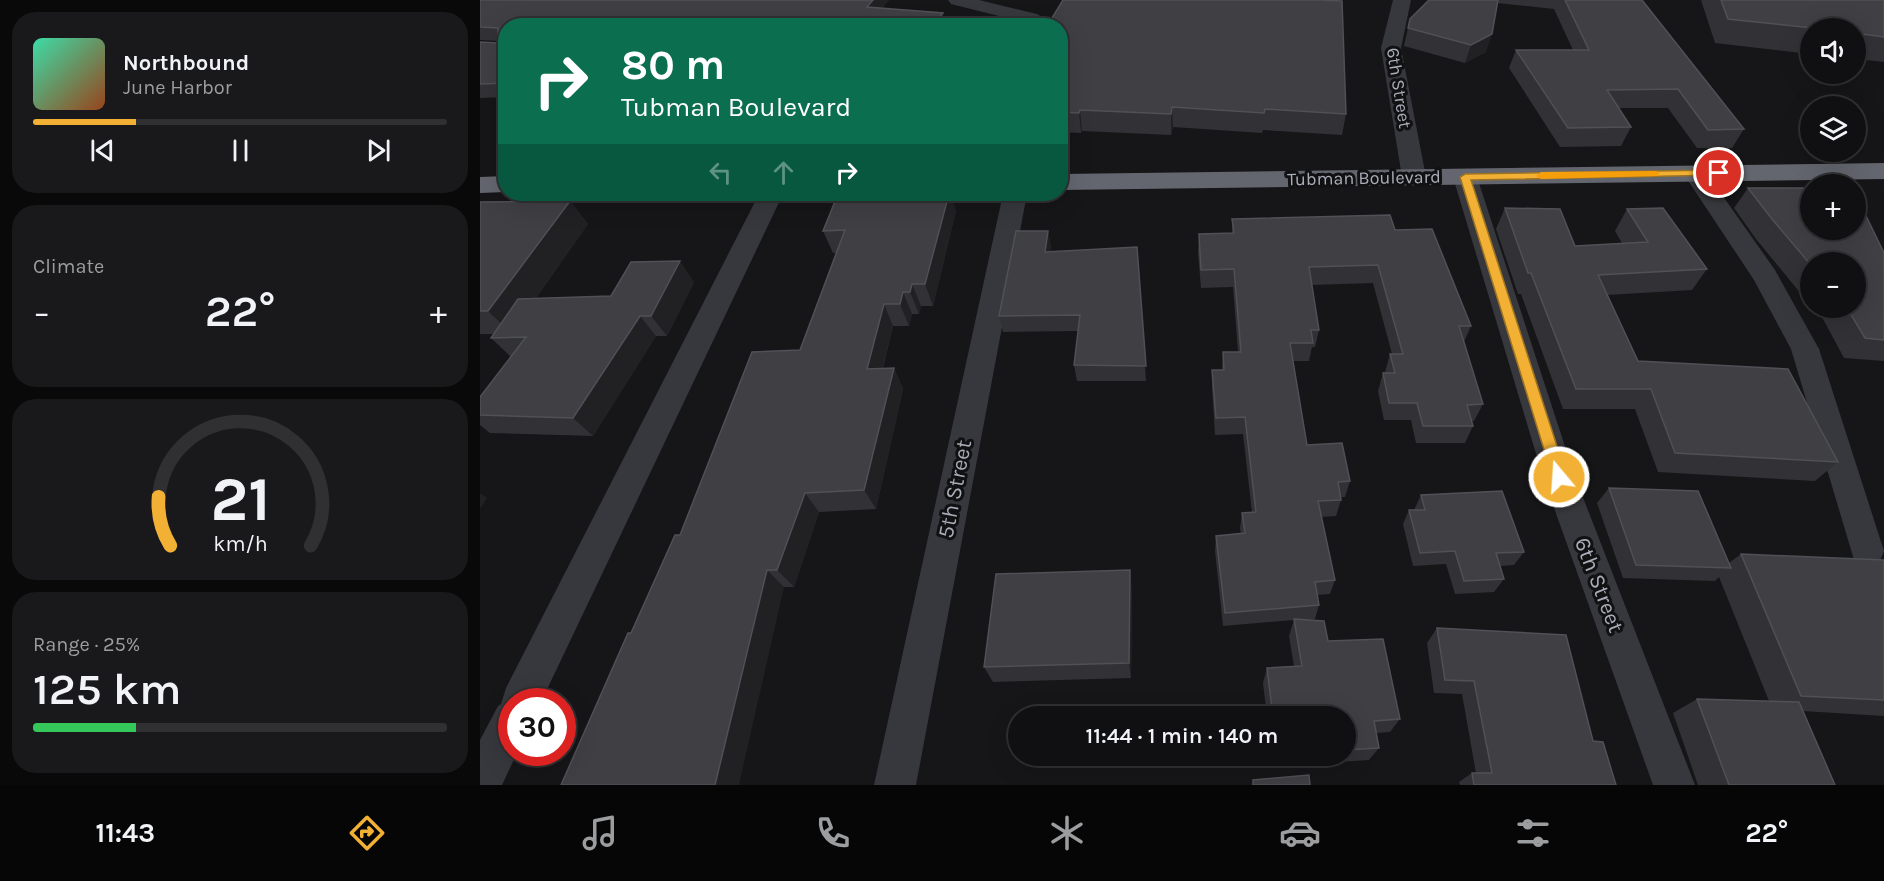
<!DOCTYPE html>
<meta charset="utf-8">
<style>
:root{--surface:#101012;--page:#19191b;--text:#f1f3f6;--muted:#9c9d9f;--line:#303032;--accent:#f2b134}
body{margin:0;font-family:Karla,sans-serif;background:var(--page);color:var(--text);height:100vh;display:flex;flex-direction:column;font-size:22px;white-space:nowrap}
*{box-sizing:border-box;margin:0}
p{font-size:20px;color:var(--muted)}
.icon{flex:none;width:33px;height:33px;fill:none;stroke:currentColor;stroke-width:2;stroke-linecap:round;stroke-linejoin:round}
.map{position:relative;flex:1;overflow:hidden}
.details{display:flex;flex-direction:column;gap:12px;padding:12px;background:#09090a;width:480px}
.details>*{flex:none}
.guide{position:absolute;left:18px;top:18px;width:570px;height:183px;border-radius:24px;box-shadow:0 6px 24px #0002,0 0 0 2px var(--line);background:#0b6e4f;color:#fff;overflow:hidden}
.fabs{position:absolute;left:1320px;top:18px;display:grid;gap:12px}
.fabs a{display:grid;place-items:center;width:66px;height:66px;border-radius:50%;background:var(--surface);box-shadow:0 6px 24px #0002,0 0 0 2px var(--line);font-size:30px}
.speed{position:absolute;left:18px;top:688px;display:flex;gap:12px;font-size:30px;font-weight:700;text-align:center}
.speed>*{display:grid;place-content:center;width:78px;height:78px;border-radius:50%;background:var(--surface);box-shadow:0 6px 24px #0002,0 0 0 2px var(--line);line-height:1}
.speed .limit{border:9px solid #d22;background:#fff;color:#111}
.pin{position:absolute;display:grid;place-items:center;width:51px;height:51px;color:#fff;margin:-26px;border:3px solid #fff;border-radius:50%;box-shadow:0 2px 6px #0007}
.me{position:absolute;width:66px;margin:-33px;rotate:342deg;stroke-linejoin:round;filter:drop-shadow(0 0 4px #0008)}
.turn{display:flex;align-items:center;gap:21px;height:126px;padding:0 24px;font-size:27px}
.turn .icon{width:78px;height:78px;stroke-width:2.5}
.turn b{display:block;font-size:42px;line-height:51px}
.lanes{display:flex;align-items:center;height:57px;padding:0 24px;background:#0003;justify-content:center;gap:30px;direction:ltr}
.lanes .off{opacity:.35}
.big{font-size:45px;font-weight:600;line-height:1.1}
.details .tile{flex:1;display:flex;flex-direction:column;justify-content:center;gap:9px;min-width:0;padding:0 21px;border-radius:24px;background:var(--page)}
.details .dial{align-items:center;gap:0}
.dial svg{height:156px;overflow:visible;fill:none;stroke:var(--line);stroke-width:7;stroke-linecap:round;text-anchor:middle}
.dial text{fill:var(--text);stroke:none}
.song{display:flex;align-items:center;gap:18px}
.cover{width:72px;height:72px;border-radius:9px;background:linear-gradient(135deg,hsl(160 70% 55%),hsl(20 70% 35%))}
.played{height:6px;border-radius:3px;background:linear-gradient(90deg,var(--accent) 25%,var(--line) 25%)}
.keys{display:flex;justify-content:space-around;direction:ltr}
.heat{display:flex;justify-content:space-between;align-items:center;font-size:33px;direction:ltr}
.charge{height:9px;border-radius:4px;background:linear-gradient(90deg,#34c759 25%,var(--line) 0)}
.trip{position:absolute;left:528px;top:706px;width:348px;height:60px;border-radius:30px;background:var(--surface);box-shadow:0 6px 24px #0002,0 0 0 2px var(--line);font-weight:600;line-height:60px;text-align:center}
.menu{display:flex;height:96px;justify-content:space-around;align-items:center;background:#060607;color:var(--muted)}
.menu .icon{width:42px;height:42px}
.menu .on{color:var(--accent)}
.menu b{font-size:27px;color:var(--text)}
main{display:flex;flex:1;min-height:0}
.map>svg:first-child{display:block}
</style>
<main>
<section class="details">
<div class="tile">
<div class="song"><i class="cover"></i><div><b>Northbound</b><p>June Harbor</p></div></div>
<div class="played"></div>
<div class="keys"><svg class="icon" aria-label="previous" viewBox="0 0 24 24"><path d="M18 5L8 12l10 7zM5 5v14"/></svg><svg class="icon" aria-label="pause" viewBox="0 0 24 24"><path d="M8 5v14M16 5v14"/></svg><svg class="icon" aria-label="next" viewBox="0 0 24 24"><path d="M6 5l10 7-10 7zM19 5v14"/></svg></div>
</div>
<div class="tile"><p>Climate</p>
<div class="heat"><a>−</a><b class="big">22°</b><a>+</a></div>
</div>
<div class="tile dial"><svg viewBox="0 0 100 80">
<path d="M14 69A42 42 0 1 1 86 69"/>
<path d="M14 69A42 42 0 0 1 8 44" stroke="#f2b134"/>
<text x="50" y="56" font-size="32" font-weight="700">21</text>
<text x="50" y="72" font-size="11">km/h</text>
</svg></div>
<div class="tile"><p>Range · 25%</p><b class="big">125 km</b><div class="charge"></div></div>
</section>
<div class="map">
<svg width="1404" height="785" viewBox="0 0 1404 785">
<rect width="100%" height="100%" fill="#161618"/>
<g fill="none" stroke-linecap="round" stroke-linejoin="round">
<g fill="#37383d" fill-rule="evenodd">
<polygon points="468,0 499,0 557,14 562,17 565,26 546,26 543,22 471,4"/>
<polygon points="913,0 931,0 921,48 946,177 942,182 934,184 926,182 922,177 901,48"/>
<polygon points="1215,166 1223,168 1295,270 1339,349 1404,551 1399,563 1387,568 1375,563 1311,349 1274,280 1203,173 1207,168"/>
<polygon points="985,170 993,172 997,177 1095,477 1215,785 1173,785 1063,477 973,177 977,172"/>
<polygon points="279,194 303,194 61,702 32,702 32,753 37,753 22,785 0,785 0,740 18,706 21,704 26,688"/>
<polygon points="523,194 547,194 436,785 394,785"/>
</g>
<g fill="#63666e" fill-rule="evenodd">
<polygon points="1404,163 1404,179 580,190 580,174"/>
<polygon points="26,176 26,192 0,193 0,177"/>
</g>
</g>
<g fill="#323236">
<polygon points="0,0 409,0 402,8 26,26 26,97 0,98 0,42 18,43 18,41 0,40"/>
<polygon points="949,0 1162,0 1264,129 1252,148 1217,148 1188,108 1139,108 1151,127 1141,146 1080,147 1029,68 1036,50 1093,50 1074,9 1017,3 1006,52 985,63 924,46 930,19"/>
<polygon points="1221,0 1404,0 1404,62 1376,59 1376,28 1330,28 1330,54 1235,43"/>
<polygon points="580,26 866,114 862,135 783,130 782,133 693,127 691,135 602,131 601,133 580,132"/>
<polygon points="1268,188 1404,253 1404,361 1364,358 1337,308 1376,308 1376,262 1330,262 1330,300 1326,300 1276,239 1254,208"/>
<polygon points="90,201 108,224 56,298 131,296 214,282 187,336 176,336 113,436 10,433 0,425 0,397 31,357 11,338 14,334 0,334 0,202"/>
<polygon points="1025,208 1095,246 1142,243 1135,231 1147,209 1227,269 1212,290 1127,295 1158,361 1358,462 1335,481 1178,472 1155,409 1083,409 1041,294 1038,294 1016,229"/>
<polygon points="476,211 453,306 441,306 439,314 432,314 429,326 413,326 403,368 414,368 423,389 396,509 339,512 314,587 304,587 151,633 200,535 320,350 356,253 353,253 343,231"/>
<polygon points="752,219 915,230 991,326 984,342 1003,404 994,421 992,421 993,426 985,443 936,443 931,420 904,420 898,391 903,373 905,373 905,372 910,354 912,354 893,283 832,285 839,330 835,347 832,347 829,361 813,361 827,445 870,481 865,497 861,497 861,500 856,516 841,517 855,580 850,594 837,595 839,605 835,619 821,620 848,641 920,719 910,732 896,733 899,748 889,760 793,766 792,756 866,756 866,717 787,717 783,683 787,668 814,666 809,636 814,620 743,626 735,551 736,536 761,534 760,528 762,513 772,512 763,434 735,435 732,387 732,370 742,370 743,352 758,352 753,287 721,288 718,253 719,234 752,234"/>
<polygon points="568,231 571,247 570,252 657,247 666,381 597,381 594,365 598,331 523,332 519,316"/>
<polygon points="1129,488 1249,563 1261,554 1404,560 1404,716 1323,711 1355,785 1218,785 1193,713 1217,699 1289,701 1239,577 1235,581 1143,578 1117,503"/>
<polygon points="941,495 1044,552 1034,565 1020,566 1024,579 1014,592 975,594 966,564 933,566 923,524 929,510 934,510"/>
<polygon points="652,588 651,678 513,682 504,667"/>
<polygon points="957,628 1113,741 1136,785 980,785 979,782 992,773 996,773 982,694 954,693 947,643"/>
</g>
<g fill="#212124">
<polygon points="393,0 409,0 392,20 387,7"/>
<polygon points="463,13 466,26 453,26"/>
<polygon points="1012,34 1006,52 985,63 991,45"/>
<polygon points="692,107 693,127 691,135 691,114"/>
<polygon points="600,110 602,131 601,133 599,113"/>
<polygon points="469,194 471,194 476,211 453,306 445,284"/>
<polygon points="90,201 108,224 31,333 8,311"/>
<polygon points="568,231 571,247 568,269 565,252"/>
<polygon points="200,261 214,282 187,336 171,316"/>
<polygon points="432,284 441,306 439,314 430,292"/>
<polygon points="423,292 432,314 429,326 420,304"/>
<polygon points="404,304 413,326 397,390 387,369"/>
<polygon points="160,316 176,336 113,436 93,418"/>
<polygon points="414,368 423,389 396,509 384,490"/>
<polygon points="0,493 7,498 0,509"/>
<polygon points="325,493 339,512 314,587 297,570"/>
<polygon points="287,570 304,587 259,785 235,785"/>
<polygon points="650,570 652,588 651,678 649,663"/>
</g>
<g fill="#3f3f44" stroke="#4f5156" stroke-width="1.5">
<polygon points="0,0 393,0 387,7 463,13 453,26 26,26 26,83 0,84 0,42 18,43 18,28 0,27"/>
<polygon points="583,0 841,0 862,1 866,114 785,109 784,113 692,107 691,114 600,110 599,113 580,112 580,26 567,26"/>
<polygon points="949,0 1018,0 1012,34 991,45 928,28 930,19"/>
<polygon points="1085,0 1162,0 1264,129 1228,130 1198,89 1127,90 1151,127 1088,128 1036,50 1109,50"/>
<polygon points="1241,0 1404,0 1404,37 1376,33 1376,28 1333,28 1248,19"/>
<polygon points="1268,188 1330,188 1330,230 1376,230 1376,195 1404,253 1404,340 1385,338 1367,308 1376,308 1376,262 1330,262 1330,264 1292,219"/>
<polygon points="358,194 469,194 445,284 432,284 430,292 423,292 420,304 404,304 387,369 414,368 384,490 325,493 297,570 287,570 235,785 81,785 148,633 151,633 195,535 200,535 272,352 320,350 365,230 343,231"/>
<polygon points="90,201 8,311 0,311 0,202"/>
<polygon points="1025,208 1080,209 1095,246 1168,242 1147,209 1183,208 1227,269 1118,275 1158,361 1308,369 1358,462 1195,453 1171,389 1096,389 1051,273 1048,273"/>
<polygon points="910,215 915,230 952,229 991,326 979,326 1003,404 987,405 993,426 943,426 937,403 909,403 903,373 915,373 910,354 923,354 898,265 829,267 839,330 831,330 833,343 810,343 827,445 862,443 870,481 858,482 861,500 838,501 855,580 835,582 839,605 745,613 736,536 765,533 762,513 776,512 765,417 736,418 732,370 744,370 743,352 761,352 754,269 721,270 719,234 754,233 752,219"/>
<polygon points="536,231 568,231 565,252 657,247 666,366 594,365 600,315 519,316"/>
<polygon points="200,261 171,316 160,316 93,418 0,415 0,397 46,337 11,338 38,299 131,296 151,262"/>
<polygon points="1129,488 1218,491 1251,568 1156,565"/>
<polygon points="1022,491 1044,552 1016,553 1024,579 984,581 975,551 940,553 929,510 945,510 941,495"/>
<polygon points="1261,554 1404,560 1404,700 1321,696"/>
<polygon points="650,570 649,663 504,667 516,574"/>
<polygon points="814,619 844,621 848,641 903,639 920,719 894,721 899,748 866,750 866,717 793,717 787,668 822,666"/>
<polygon points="957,628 1086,635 1113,741 1123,742 1136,785 994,785 992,773 1012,773 994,681 965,680"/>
<polygon points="1217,699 1319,702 1355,785 1249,785"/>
<polygon points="829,775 830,785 773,785 773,780"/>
</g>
<polygon fill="#f2b134" stroke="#9d7322" stroke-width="1.5" points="1239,170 1243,171 1243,175 991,180 1087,477 1084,482 1079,484 1074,482 980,177 985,174"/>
<polygon fill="#f59e0b" points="1175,171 1179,172 1179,176 1061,179 1056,176 1061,172"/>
<g text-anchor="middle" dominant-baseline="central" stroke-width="6" stroke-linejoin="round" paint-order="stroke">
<g font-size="18" fill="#a8adb8" stroke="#111113">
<text transform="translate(919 88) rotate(81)">6th Street</text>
<text transform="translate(884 178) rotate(-1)">Tubman Boulevard</text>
</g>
<g font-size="22" fill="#a8adb8" stroke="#111113">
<text transform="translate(475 489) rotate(-79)">5th Street</text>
<text transform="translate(1119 585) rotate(69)">6th Street</text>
</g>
</g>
</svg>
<div class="fabs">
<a><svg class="icon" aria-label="sound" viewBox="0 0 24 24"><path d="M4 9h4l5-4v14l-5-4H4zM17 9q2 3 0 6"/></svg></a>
<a><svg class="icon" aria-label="layers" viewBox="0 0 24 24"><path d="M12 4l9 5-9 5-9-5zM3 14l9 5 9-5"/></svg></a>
<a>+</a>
<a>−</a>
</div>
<div class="speed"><div class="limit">30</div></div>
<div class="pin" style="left:1239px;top:173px;background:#d93025"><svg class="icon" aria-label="arrive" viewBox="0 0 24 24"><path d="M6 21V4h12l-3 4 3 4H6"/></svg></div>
<svg class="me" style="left:1079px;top:477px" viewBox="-20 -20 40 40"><circle r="17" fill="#f2b134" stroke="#fff" stroke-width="3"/><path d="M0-11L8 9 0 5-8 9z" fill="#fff"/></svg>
<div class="trip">11:44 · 1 min · 140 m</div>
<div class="guide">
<div class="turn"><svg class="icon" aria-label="right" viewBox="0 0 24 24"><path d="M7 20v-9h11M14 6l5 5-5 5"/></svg><div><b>80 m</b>Tubman Boulevard</div></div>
<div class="lanes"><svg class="icon off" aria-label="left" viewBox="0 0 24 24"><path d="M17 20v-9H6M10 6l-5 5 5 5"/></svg><svg class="icon off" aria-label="ahead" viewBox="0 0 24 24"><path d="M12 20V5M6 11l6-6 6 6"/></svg><svg class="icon" aria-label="right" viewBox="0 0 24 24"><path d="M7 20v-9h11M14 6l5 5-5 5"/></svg></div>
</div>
</div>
</main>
<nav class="menu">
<b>11:43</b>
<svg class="icon on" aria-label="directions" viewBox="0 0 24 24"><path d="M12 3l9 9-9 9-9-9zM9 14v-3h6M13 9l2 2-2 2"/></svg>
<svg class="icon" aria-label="music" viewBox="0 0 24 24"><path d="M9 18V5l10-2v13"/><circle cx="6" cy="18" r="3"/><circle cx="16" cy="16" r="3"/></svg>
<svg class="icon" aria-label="phone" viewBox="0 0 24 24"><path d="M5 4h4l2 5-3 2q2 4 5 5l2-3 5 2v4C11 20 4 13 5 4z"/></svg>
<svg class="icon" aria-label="climate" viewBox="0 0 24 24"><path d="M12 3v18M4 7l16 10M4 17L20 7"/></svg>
<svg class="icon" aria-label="car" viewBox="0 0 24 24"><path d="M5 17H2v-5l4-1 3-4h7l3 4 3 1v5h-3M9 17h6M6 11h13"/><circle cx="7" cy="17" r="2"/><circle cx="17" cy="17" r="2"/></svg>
<svg class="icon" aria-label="filters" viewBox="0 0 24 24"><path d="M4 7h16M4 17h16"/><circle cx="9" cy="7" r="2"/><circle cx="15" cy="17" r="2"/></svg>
<b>22°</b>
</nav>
